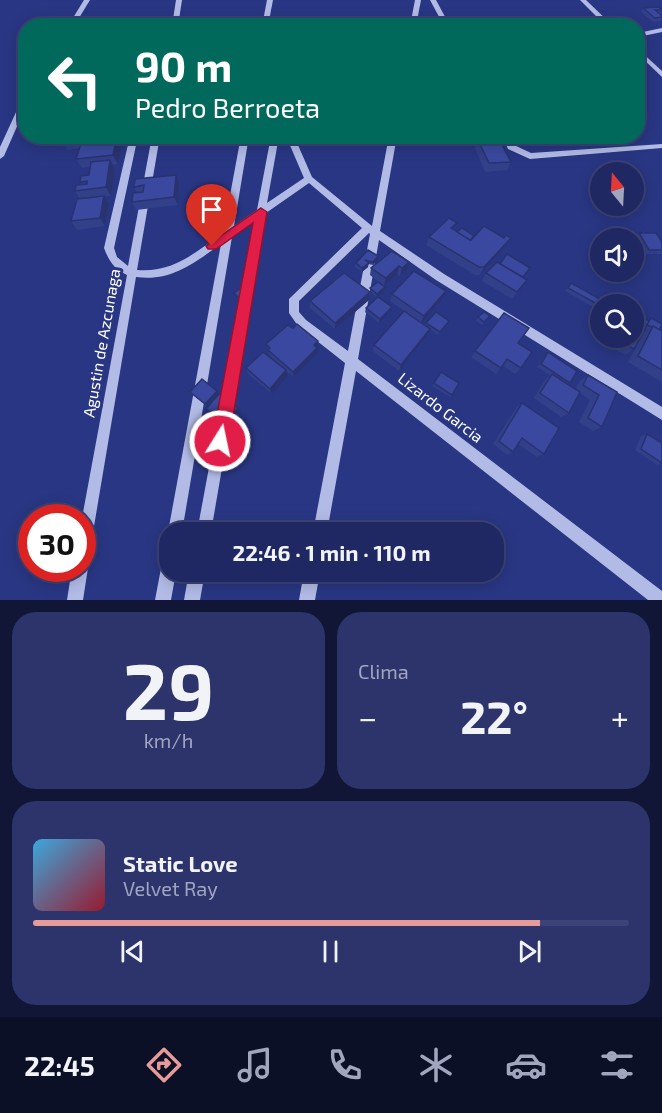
<!DOCTYPE html>
<html lang="es">
<meta charset="utf-8">
<style>
:root{--surface:#1f2862;--page:#2c346b;--text:#f1f3f6;--muted:#a1a6be;--line:#3c4477;--accent:#e69b98}
body{margin:0;font-family:"Exo 2",sans-serif;background:var(--page);color:var(--text);height:100vh;display:flex;flex-direction:column;font-size:22px;white-space:nowrap}
*{box-sizing:border-box;margin:0}
p{font-size:20px;color:var(--muted)}
.icon{flex:none;width:33px;height:33px;fill:none;stroke:currentColor;stroke-width:2;stroke-linecap:round;stroke-linejoin:round}
.map{position:relative;height:600px;overflow:hidden}
.drawer{display:flex;flex-direction:column;gap:12px;padding:12px;background:#111636;flex:1}
.drawer>*{flex:none}
.hud{position:absolute;left:18px;top:18px;width:627px;height:126px;border-radius:24px;box-shadow:0 3px 15px #0003,0 0 0 2px var(--line);background:#00695c;color:#fff;overflow:hidden}
.needle{width:39px;rotate:342deg}
.controls{position:absolute;left:590px;top:162px;display:grid;gap:12px}
.controls a{display:grid;place-items:center;width:54px;height:54px;border-radius:50%;background:var(--surface);box-shadow:0 3px 15px #0003,0 0 0 2px var(--line);font-size:30px}
.speed{position:absolute;left:18px;top:504px;display:flex;gap:12px;font-size:30px;font-weight:700;text-align:center}
.speed>*{display:grid;place-content:center;width:78px;height:78px;border-radius:50%;background:var(--surface);box-shadow:0 3px 15px #0003,0 0 0 2px var(--line);line-height:1}
.speed .limit{border:9px solid #d22;background:#fff;color:#111}
.pin{position:absolute;display:grid;place-items:center;width:51px;height:51px;color:#fff;margin:-62px -26px;border-radius:50% 50% 50% 0;rotate:-45deg;box-shadow:0 0 6px #0007}
.pin .icon{rotate:45deg}
.me{position:absolute;width:66px;margin:-33px;rotate:10deg;stroke-linejoin:round;filter:drop-shadow(0 0 4px #0008)}
.turn{display:flex;align-items:center;gap:21px;height:126px;padding:0 18px;font-size:27px}
.turn .icon{width:78px;height:78px;stroke-width:2.5}
.turn b{display:block;font-size:42px;line-height:51px}
.big{font-size:45px;font-weight:700;line-height:1.1}
.drawer .card{flex:1;display:flex;flex-direction:column;justify-content:center;gap:9px;min-width:0;padding:0 21px;border-radius:24px;background:var(--page)}
.drawer .dial{align-items:center;gap:0}
.dial b{font-size:78px;line-height:1}
.song{display:flex;align-items:center;gap:18px}
.cover{width:72px;height:72px;border-radius:9px;background:linear-gradient(135deg,hsl(200 70% 55%),hsl(350 70% 35%))}
.played{height:6px;border-radius:3px;background:linear-gradient(90deg,var(--accent) 85%,var(--line) 85%)}
.keys{display:flex;justify-content:space-around;direction:ltr}
.heat{display:flex;justify-content:space-between;align-items:center;font-size:33px;direction:ltr}
.drawer .tiles{flex:1;display:grid;gap:12px;grid-template-columns:1fr 1fr}
.card:last-child{grid-column:span 2}
.trip{position:absolute;left:159px;top:522px;width:345px;height:60px;border-radius:24px;background:var(--surface);box-shadow:0 3px 15px #0003,0 0 0 2px var(--line);font-weight:700;line-height:60px;text-align:center}
.tabs{display:flex;height:96px;justify-content:space-around;align-items:center;background:#0c1027;color:var(--muted)}
.tabs .icon{width:42px;height:42px}
.tabs .current{color:var(--accent)}
.tabs b{font-size:27px;color:var(--text)}
.map>svg:first-child{display:block}
</style>
<div class="map">
<svg width="662" height="600" viewBox="0 0 662 600">
<rect width="100%" height="100%" fill="#293683"/>
<g fill="none" stroke-linecap="round" stroke-linejoin="round">
<g fill="#b2bbe6" fill-rule="evenodd">
<polygon points="84,0 90,0 79,18 90,26 83,26 77,21 74,26 68,26"/>
<polygon points="176,0 182,0 178,26 172,26"/>
<polygon points="267,0 273,0 268,26 262,26"/>
<polygon points="415,0 421,0 416,26 410,26"/>
<polygon points="430,0 436,0 450,26 444,26"/>
<polygon points="580,0 586,0 613,26 606,26"/>
<polygon points="662,28 662,32 638,37 638,33"/>
<polygon points="638,49 662,71 662,77 638,54"/>
<polygon points="26,95 26,106 4,156 0,159 0,147 23,97"/>
<path d="M130 136H138L114 248 117 257 128 266 152 136H160L137 270C174 273 195 252 223 233L241 136H249L234 226 257 210 271 136H279L267 203 304 178 286 136H294L312 177 372 226 389 136H397L380 231 444 274 662 407V420L436 280 379 240 358 359 662 591V600H648L356 371 327 532H313L345 363 298 326 289 313V299L362 228 309 183 266 213 211 532H197L255 220 232 237 182 532H170V536L168 532 221 244C194 263 171 282 136 277L89 556 87 561 85 562 88 568 83 600H67L72 568H82V518L127 275C114 269 109 261 104 248ZM369 233 370 234 348 351 306 320 299 312V301Z"/>
<polygon points="502,136 510,136 514,145 531,153 662,144 662,148 530,159 508,149"/>
<polygon points="170,556 170,572 176,572 171,600 155,600 162,563 165,558"/>
<polygon points="189,572 205,572 200,600 184,600"/>
<polygon points="304,572 320,572 315,600 299,600"/>
</g>
</g>
<g fill="#323f89">
<polygon points="643,8 662,9 662,12 661,14 659,14 662,16 661,21 653,22 641,12"/>
<polygon points="87,136 86,139 97,138 99,142 106,141 118,136 122,145 118,164 112,165 115,169 111,196 104,196 109,204 105,226 77,230 71,221 80,199 75,191 81,184 80,182 89,175 90,167 82,168 76,159 79,148 68,150 63,141"/>
<polygon points="478,140 511,162 507,170 485,172 475,148"/>
<polygon points="179,183 178,205 136,210 132,202 137,193 134,187"/>
<polygon points="454,230 457,232 474,236 511,238 506,245 480,275 475,275 426,245 429,237"/>
<polygon points="639,233 662,242 662,254 644,254 635,237"/>
<polygon points="633,239 642,256 638,260 633,260"/>
<polygon points="392,251 407,270 400,276 397,274 384,286 370,275 371,268"/>
<polygon points="378,256 378,260 373,265 368,264 368,267 362,272 355,267 356,263"/>
<polygon points="486,273 523,277 527,280 512,299 482,281"/>
<polygon points="571,283 599,305 595,308 565,291"/>
<polygon points="385,287 384,291 376,297 370,291 370,288"/>
<polygon points="392,294 443,298 421,322 425,325 426,323 449,321 438,335 430,329 427,335 399,371 373,351 374,345 413,317 390,301"/>
<polygon points="369,300 335,329 310,308 310,301"/>
<polygon points="392,307 391,310 379,323 365,312 366,308"/>
<polygon points="504,313 518,343 521,368 515,374 502,365 496,374 471,357"/>
<polygon points="478,317 488,319 482,325 476,321"/>
<polygon points="651,318 659,330 662,331 662,382 628,362 643,333 647,330 645,329 634,349 625,355 600,341 602,338 633,338"/>
<polygon points="266,344 318,347 317,348 317,354 294,377 286,371 288,376 272,394 248,374 246,368 285,369 270,356"/>
<polygon points="548,352 570,383 568,384 575,389 580,381 588,375 617,392 602,427 593,431 579,422 590,400 580,393 569,413 561,417 534,398 545,380 550,375 537,367"/>
<polygon points="441,372 459,383 450,397 432,386"/>
<polygon points="522,403 544,454 537,457 518,444 513,452 507,455 493,444 516,408"/>
<polygon points="647,434 662,443 662,464 657,465 635,450 641,436"/>
<polygon points="470,529 474,532 463,532 465,530"/>
<polygon points="474,572 492,572 488,579 481,578"/>
</g>
<g fill="#29336f">
<polygon points="80,136 87,136 84,148 79,139"/>
<polygon points="117,136 122,145 118,164 113,155"/>
<polygon points="110,160 115,169 111,196 106,187"/>
<polygon points="176,175 179,183 178,205 174,197"/>
<polygon points="104,196 109,204 105,226 100,218"/>
<polygon points="511,238 506,245 480,275 484,267"/>
<polygon points="378,256 378,260 373,265 373,262"/>
<polygon points="409,262 407,270 400,276 402,268"/>
<polygon points="369,263 368,267 362,272 362,268"/>
<polygon points="399,266 397,274 384,286 386,278"/>
<polygon points="385,287 384,291 376,297 377,294"/>
<polygon points="446,291 443,298 421,323 424,316"/>
<polygon points="370,292 369,300 335,329 335,323"/>
<polygon points="247,294 248,298 241,303 240,299"/>
<polygon points="392,307 391,310 379,323 380,319"/>
<polygon points="430,329 427,335 399,371 401,365"/>
<polygon points="318,341 317,354 294,377 293,372"/>
<polygon points="286,370 288,376 272,394 270,389"/>
<polygon points="217,391 219,394 207,406 205,404"/>
<polygon points="238,408 240,410 227,426 226,423"/>
</g>
<g fill="#3a499f" stroke="#29336f" stroke-width="1.5">
<polygon points="659,7 662,10 655,10 662,16 662,17 655,18 643,8"/>
<polygon points="64,136 80,136 79,139 63,141"/>
<polygon points="117,136 113,155 76,159 82,140 97,138 96,142 106,141 107,137"/>
<polygon points="499,139 511,162 489,163 478,140"/>
<polygon points="110,160 106,187 75,191 76,185 87,184 87,181 80,182 81,176 89,175 91,162"/>
<polygon points="176,175 174,197 132,202 133,193 143,192 144,185 134,187 135,179"/>
<polygon points="104,196 100,218 71,221 77,199"/>
<polygon points="449,218 457,223 451,228 471,240 484,226 504,238 506,235 511,238 484,267 479,267 429,237"/>
<polygon points="462,228 474,236 470,240 457,232"/>
<polygon points="639,233 656,233 662,242 662,250 649,250"/>
<polygon points="622,236 631,237 633,238 623,238"/>
<polygon points="633,239 642,256 633,256"/>
<polygon points="368,250 378,256 373,262 365,260 369,263 362,268 356,263"/>
<polygon points="392,251 409,262 402,268 399,266 386,278 371,268"/>
<polygon points="507,254 530,268 523,277 500,264"/>
<polygon points="497,262 527,280 517,292 486,273"/>
<polygon points="414,271 446,291 424,316 392,294"/>
<polygon points="344,273 370,292 335,323 310,301"/>
<polygon points="378,282 385,287 377,294 370,288"/>
<polygon points="571,283 602,300 599,305 568,288"/>
<polygon points="241,288 247,294 240,299 234,293"/>
<polygon points="378,297 392,307 380,319 366,308"/>
<polygon points="404,311 430,329 401,365 374,345"/>
<polygon points="436,312 449,321 440,332 426,323"/>
<polygon points="484,312 490,316 484,322 478,317"/>
<polygon points="633,312 649,321 634,349 614,338 633,338"/>
<polygon points="504,313 529,328 518,343 532,352 521,368 507,359 501,368 475,351"/>
<polygon points="651,318 662,324 659,330 647,325"/>
<polygon points="297,324 318,341 314,345 317,348 293,372 268,350 270,348 266,344 288,325 293,328"/>
<polygon points="653,326 662,331 662,370 638,356"/>
<polygon points="263,352 286,370 270,389 246,368"/>
<polygon points="548,352 577,371 570,383 541,364"/>
<polygon points="441,372 459,383 452,395 434,383"/>
<polygon points="552,374 580,392 569,413 540,393"/>
<polygon points="588,375 617,392 602,427 588,418 599,395 583,385"/>
<polygon points="202,379 217,391 205,404 190,392"/>
<polygon points="219,394 238,408 226,423 206,409"/>
<polygon points="522,403 559,428 544,454 522,438 513,452 499,441"/>
<polygon points="647,434 662,443 662,463 641,449"/>
<polygon points="470,529 474,532 468,532"/>
<polygon points="494,549 500,555 494,568"/>
<polygon points="479,572 492,572 488,579"/>
</g>
<polygon fill="#e11d48" stroke="#92132f" stroke-width="1.5" points="261,208 267,212 229,441 226,447 220,449 215,447 212,441 253,223 216,249 208,249 206,246"/>
<g text-anchor="middle" dominant-baseline="central" stroke-width="6" stroke-linejoin="round" paint-order="stroke">
<g font-size="16" fill="#fff" stroke="#293683">
<text transform="translate(101 343) rotate(-80)">Agustin de Azcunaga</text>
<text transform="translate(441 407) rotate(38)">Lizardo Garcia</text>
</g>
</g>
</svg>
<div class="controls">
<a><svg class="needle" viewBox="-14 -14 28 28"><path d="M0-13l5 13h-10z" fill="#e53935"/><path d="M0 13l5-13h-10z" fill="#a1a6be"/></svg></a>
<a><svg class="icon" aria-label="sound" viewBox="0 0 24 24"><path d="M4 9h4l5-4v14l-5-4H4zM17 9q2 3 0 6"/></svg></a>
<a><svg class="icon" aria-label="search" viewBox="0 0 24 24"><circle cx="10" cy="10" r="6"/><path d="M15 15l6 6"/></svg></a>
</div>
<div class="speed"><div class="limit">30</div></div>
<div class="pin" style="left:212px;top:246px;background:#d93025"><svg class="icon" aria-label="arrive" viewBox="0 0 24 24"><path d="M6 21V4h12l-3 4 3 4H6"/></svg></div>
<svg class="me" style="left:220px;top:441px" viewBox="-20 -20 40 40"><circle r="17" fill="#e11d48" stroke="#fff" stroke-width="3"/><path d="M0-11L8 9 0 5-8 9z" fill="#fff"/></svg>
<div class="trip">22:46 · 1 min · 110 m</div>
<div class="hud">
<div class="turn"><svg class="icon" aria-label="left" viewBox="0 0 24 24"><path d="M17 20v-9H6M10 6l-5 5 5 5"/></svg><div><b>90 m</b>Pedro Berroeta</div></div>
</div>
</div>
<section class="drawer">
<div class="tiles">
<div class="card dial"><b>29</b><p>km/h</p></div>
<div class="card"><p>Clima</p>
<div class="heat"><a>−</a><b class="big">22°</b><a>+</a></div>
</div>
<div class="card">
<div class="song"><i class="cover"></i><div><b>Static Love</b><p>Velvet Ray</p></div></div>
<div class="played"></div>
<div class="keys"><svg class="icon" aria-label="previous" viewBox="0 0 24 24"><path d="M18 5L8 12l10 7zM5 5v14"/></svg><svg class="icon" aria-label="pause" viewBox="0 0 24 24"><path d="M8 5v14M16 5v14"/></svg><svg class="icon" aria-label="next" viewBox="0 0 24 24"><path d="M6 5l10 7-10 7zM19 5v14"/></svg></div>
</div>
</div>
</section>
<nav class="tabs">
<b>22:45</b>
<svg class="icon current" aria-label="directions" viewBox="0 0 24 24"><path d="M12 3l9 9-9 9-9-9zM9 14v-3h6M13 9l2 2-2 2"/></svg>
<svg class="icon" aria-label="music" viewBox="0 0 24 24"><path d="M9 18V5l10-2v13"/><circle cx="6" cy="18" r="3"/><circle cx="16" cy="16" r="3"/></svg>
<svg class="icon" aria-label="phone" viewBox="0 0 24 24"><path d="M5 4h4l2 5-3 2q2 4 5 5l2-3 5 2v4C11 20 4 13 5 4z"/></svg>
<svg class="icon" aria-label="climate" viewBox="0 0 24 24"><path d="M12 3v18M4 7l16 10M4 17L20 7"/></svg>
<svg class="icon" aria-label="car" viewBox="0 0 24 24"><path d="M5 17H2v-5l4-1 3-4h7l3 4 3 1v5h-3M9 17h6M6 11h13"/><circle cx="7" cy="17" r="2"/><circle cx="17" cy="17" r="2"/></svg>
<svg class="icon" aria-label="filters" viewBox="0 0 24 24"><path d="M4 7h16M4 17h16"/><circle cx="9" cy="7" r="2"/><circle cx="15" cy="17" r="2"/></svg>
</nav>
